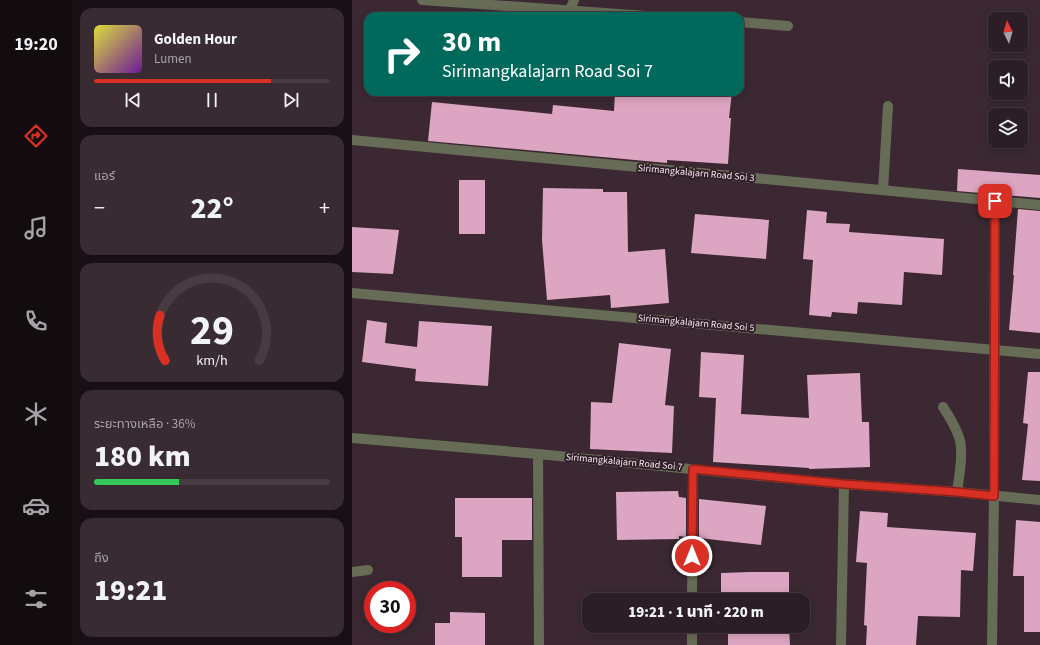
<!DOCTYPE html>
<html lang="th">
<meta charset="utf-8">
<style>
:root{--surface:#2c1e26;--page:#382b32;--text:#f1f3f6;--muted:#a6a2a7;--line:#483c43;--accent:#d93025}
body{margin:0;font-family:"Source Sans 3","Noto Sans Thai",sans-serif;background:var(--page);color:var(--text);height:100vh;display:flex;flex-direction:column;font-size:15px;white-space:nowrap}
*{box-sizing:border-box;margin:0}
p{font-size:13px;color:var(--muted)}
.icon{flex:none;width:22px;height:22px;fill:none;stroke:currentColor;stroke-width:2;stroke-linecap:round;stroke-linejoin:round}
.map{position:relative;flex:1;overflow:hidden}
.panel{display:flex;flex-direction:column;gap:8px;padding:8px;background:#181015;width:280px}
.panel>*{flex:none}
.guide{position:absolute;left:12px;top:12px;width:380px;height:84px;border-radius:12px;box-shadow:0 2px 10px #0003,0 0 0 1px var(--line);background:#00695c;color:#fff;overflow:hidden}
.needle{width:26px;rotate:355deg}
.fabs{position:absolute;left:636px;top:12px;display:grid;gap:8px}
.fabs a{display:grid;place-items:center;width:40px;height:40px;border-radius:8px;background:var(--surface);box-shadow:0 2px 10px #0003,0 0 0 1px var(--line);font-size:20px}
.speed{position:absolute;left:12px;top:581px;display:flex;gap:8px;font-size:20px;font-weight:700;text-align:center}
.speed>*{display:grid;place-content:center;width:52px;height:52px;border-radius:50%;background:var(--surface);box-shadow:0 2px 10px #0003,0 0 0 1px var(--line);line-height:1}
.speed .limit{border:6px solid #d22;background:#fff;color:#111}
.pin{position:absolute;display:grid;place-items:center;width:34px;height:34px;color:#fff;margin:-17px;border-radius:8px;box-shadow:0 2px 6px #0006}
.me{position:absolute;width:44px;margin:-22px;rotate:0deg;stroke-linejoin:round;filter:drop-shadow(0 0 3px #0008)}
.turn{display:flex;align-items:center;gap:14px;height:84px;padding:0 12px;font-size:18px}
.turn .icon{width:52px;height:52px;stroke-width:2.5}
.turn b{display:block;font-size:28px;line-height:34px}
.big{font-size:30px;font-weight:800;line-height:1.1}
.panel .card{flex:1;display:flex;flex-direction:column;justify-content:center;gap:6px;min-width:0;padding:0 14px;border-radius:12px;background:var(--page)}
.panel .dial{align-items:center;gap:0}
.dial svg{height:104px;overflow:visible;fill:none;stroke:var(--line);stroke-width:7;stroke-linecap:round;text-anchor:middle}
.dial text{fill:var(--text);stroke:none}
.song{display:flex;align-items:center;gap:12px}
.cover{width:48px;height:48px;border-radius:6px;background:linear-gradient(135deg,hsl(60 70% 55%),hsl(280 70% 35%))}
.played{height:4px;border-radius:2px;background:linear-gradient(90deg,var(--accent) 75%,var(--line) 75%)}
.keys{display:flex;justify-content:space-around;direction:ltr}
.heat{display:flex;justify-content:space-between;align-items:center;font-size:22px;direction:ltr}
.charge{height:6px;border-radius:3px;background:linear-gradient(90deg,#34c759 36%,var(--line) 0)}
.trip{position:absolute;left:230px;top:593px;width:228px;height:40px;border-radius:12px;background:var(--surface);box-shadow:0 2px 10px #0003,0 0 0 1px var(--line);font-weight:800;line-height:40px;text-align:center}
main{display:flex;flex:1;min-height:0}
.dock{display:flex;flex-direction:column;width:72px;justify-content:space-around;align-items:center;background:#120c0f;color:var(--muted)}
.dock .icon{width:28px;height:28px}
.dock .active{color:var(--accent)}
.dock b{font-size:18px;color:var(--text)}
.map>svg:first-child{display:block}
</style>
<main>
<nav class="dock">
<b>19:20</b>
<svg class="icon active" aria-label="directions" viewBox="0 0 24 24"><path d="M12 3l9 9-9 9-9-9zM9 14v-3h6M13 9l2 2-2 2"/></svg>
<svg class="icon" aria-label="music" viewBox="0 0 24 24"><path d="M9 18V5l10-2v13"/><circle cx="6" cy="18" r="3"/><circle cx="16" cy="16" r="3"/></svg>
<svg class="icon" aria-label="phone" viewBox="0 0 24 24"><path d="M5 4h4l2 5-3 2q2 4 5 5l2-3 5 2v4C11 20 4 13 5 4z"/></svg>
<svg class="icon" aria-label="climate" viewBox="0 0 24 24"><path d="M12 3v18M4 7l16 10M4 17L20 7"/></svg>
<svg class="icon" aria-label="car" viewBox="0 0 24 24"><path d="M5 17H2v-5l4-1 3-4h7l3 4 3 1v5h-3M9 17h6M6 11h13"/><circle cx="7" cy="17" r="2"/><circle cx="17" cy="17" r="2"/></svg>
<svg class="icon" aria-label="filters" viewBox="0 0 24 24"><path d="M4 7h16M4 17h16"/><circle cx="9" cy="7" r="2"/><circle cx="15" cy="17" r="2"/></svg>
</nav>
<section class="panel">
<div class="card">
<div class="song"><i class="cover"></i><div><b>Golden Hour</b><p>Lumen</p></div></div>
<div class="played"></div>
<div class="keys"><svg class="icon" aria-label="previous" viewBox="0 0 24 24"><path d="M18 5L8 12l10 7zM5 5v14"/></svg><svg class="icon" aria-label="pause" viewBox="0 0 24 24"><path d="M8 5v14M16 5v14"/></svg><svg class="icon" aria-label="next" viewBox="0 0 24 24"><path d="M6 5l10 7-10 7zM19 5v14"/></svg></div>
</div>
<div class="card"><p>แอร์</p>
<div class="heat"><a>−</a><b class="big">22°</b><a>+</a></div>
</div>
<div class="card dial"><svg viewBox="0 0 100 80">
<path d="M14 69A42 42 0 1 1 86 69"/>
<path d="M14 69A42 42 0 0 1 10 34" stroke="#d93025"/>
<text x="50" y="56" font-size="32" font-weight="700">29</text>
<text x="50" y="72" font-size="11">km/h</text>
</svg></div>
<div class="card"><p>ระยะทางเหลือ · 36%</p><b class="big">180 km</b><div class="charge"></div></div>
<div class="card"><p>ถึง</p><b class="big">19:21</b></div>
</section>
<div class="map">
<svg width="688" height="645" viewBox="0 0 688 645">
<rect width="100%" height="100%" fill="#3b2832"/>
<g fill="#dca5c1">
<polygon points="263,92 380,92 377,118 379,118 376,164 315,160 315,163 76,141 80,102 200,114 201,105 262,111"/>
<polygon points="606,169 688,175 688,198 605,191"/>
<rect x="107" y="180" width="26" height="54"/>
<polygon points="191,188 251,189 251,192 275,192 276,252 313,249 317,303 259,308 258,295 195,300 190,240"/>
<polygon points="666,209 688,211 688,333 657,330 662,275 661,275"/>
<polygon points="455,210 475,212 474,223 498,224 497,232 592,239 590,275 552,272 550,305 506,302 505,314 480,312 479,317 457,315 461,260 451,259"/>
<polygon points="343,214 417,220 414,259 339,253"/>
<polygon points="0,227 47,230 41,274 0,272"/>
<polygon points="15,320 35,323 33,343 65,347 67,321 140,326 136,386 63,381 64,369 10,362"/>
<polygon points="267,343 319,349 313,405 322,406 320,453 238,449 239,402 260,403"/>
<polygon points="349,352 392,355 389,414 457,418 455,375 508,373 510,422 517,422 518,467 457,469 457,468 361,462 364,398 347,397"/>
<polygon points="676,372 688,372 688,481 670,480 676,424 671,423"/>
<polygon points="326,491 327,497 334,498 334,537 327,536 327,539 265,540 264,492"/>
<polygon points="103,498 180,498 180,540 150,540 150,577 110,577 110,537 103,537"/>
<polygon points="347,499 414,506 409,545 347,538"/>
<polygon points="508,511 536,513 535,527 624,533 621,571 609,570 608,617 566,616 564,645 514,645 515,626 512,625 515,563 504,562"/>
<polygon points="664,520 688,522 688,632 672,632 672,576 661,576"/>
<polygon points="398,572 437,572 437,600 376,600 376,598 369,598 369,573"/>
<polygon points="98,612 133,613 133,645 83,645 83,623 98,623"/>
<polygon points="376,626 437,626 438,645 376,645"/>
</g>
<g fill="none" stroke-linecap="round" stroke-linejoin="round">
<g stroke="#676c56" stroke-width="10">
<polyline points="531,190 536,106"/>
<path d="M591 407C597 416 603 426 607 437 612 452 607 477 605 492"/>
<polyline points="0,572 16,570"/>
</g>
<g stroke="#676c56" stroke-width="10">
<polyline points="70,0 295,16"/>
<polyline points="218,10 222,0"/>
<polyline points="388,22 436,26"/>
<polyline points="0,140 688,205"/>
<polyline points="0,293 688,354"/>
<polyline points="0,438 186,454 492,484 605,492 688,500"/>
<polyline points="186,454 187,645"/>
<polyline points="340,600 341,469"/>
<polyline points="340,645 340,626"/>
<polyline points="489,645 492,484"/>
<polyline points="640,645 642,496 643,201"/>
</g>
</g>
<g fill="none" stroke-linecap="round" stroke-linejoin="round">
<defs>
<polyline id="route" points="340,556 341,469 492,484 605,492 642,496 643,201"/>
</defs>
<use href="#route" stroke="#8d1f18" stroke-width="10"/>
<use href="#route" stroke="#d93025" stroke-width="7"/>
</g>
<g text-anchor="middle" dominant-baseline="central" stroke-width="4" stroke-linejoin="round" paint-order="stroke">
<g font-size="10" fill="#f5e7ee" stroke="#311e28">
<text transform="translate(344 173) rotate(5)">Sirimangkalajarn Road Soi 3</text>
<text transform="translate(344 323) rotate(5)">Sirimangkalajarn Road Soi 5</text>
<text transform="translate(272 462) rotate(5)">Sirimangkalajarn Road Soi 7</text>
</g>
</g>
</svg>
<div class="fabs">
<a><svg class="needle" viewBox="-14 -14 28 28"><path d="M0-13l5 13h-10z" fill="#e53935"/><path d="M0 13l5-13h-10z" fill="#a6a2a7"/></svg></a>
<a><svg class="icon" aria-label="sound" viewBox="0 0 24 24"><path d="M4 9h4l5-4v14l-5-4H4zM17 9q2 3 0 6"/></svg></a>
<a><svg class="icon" aria-label="layers" viewBox="0 0 24 24"><path d="M12 4l9 5-9 5-9-5zM3 14l9 5 9-5"/></svg></a>
</div>
<div class="speed"><div class="limit">30</div></div>
<div class="pin" style="left:643px;top:201px;background:#d93025"><svg class="icon" aria-label="arrive" viewBox="0 0 24 24"><path d="M6 21V4h12l-3 4 3 4H6"/></svg></div>
<svg class="me" style="left:340px;top:556px" viewBox="-20 -20 40 40"><circle r="17" fill="#d93025" stroke="#fff" stroke-width="3"/><path d="M0-11L8 9 0 5-8 9z" fill="#fff"/></svg>
<div class="trip">19:21 · 1 นาที · 220 m</div>
<div class="guide">
<div class="turn"><svg class="icon" aria-label="right" viewBox="0 0 24 24"><path d="M7 20v-9h11M14 6l5 5-5 5"/></svg><div><b>30 m</b>Sirimangkalajarn Road Soi 7</div></div>
</div>
</div>
</main>
